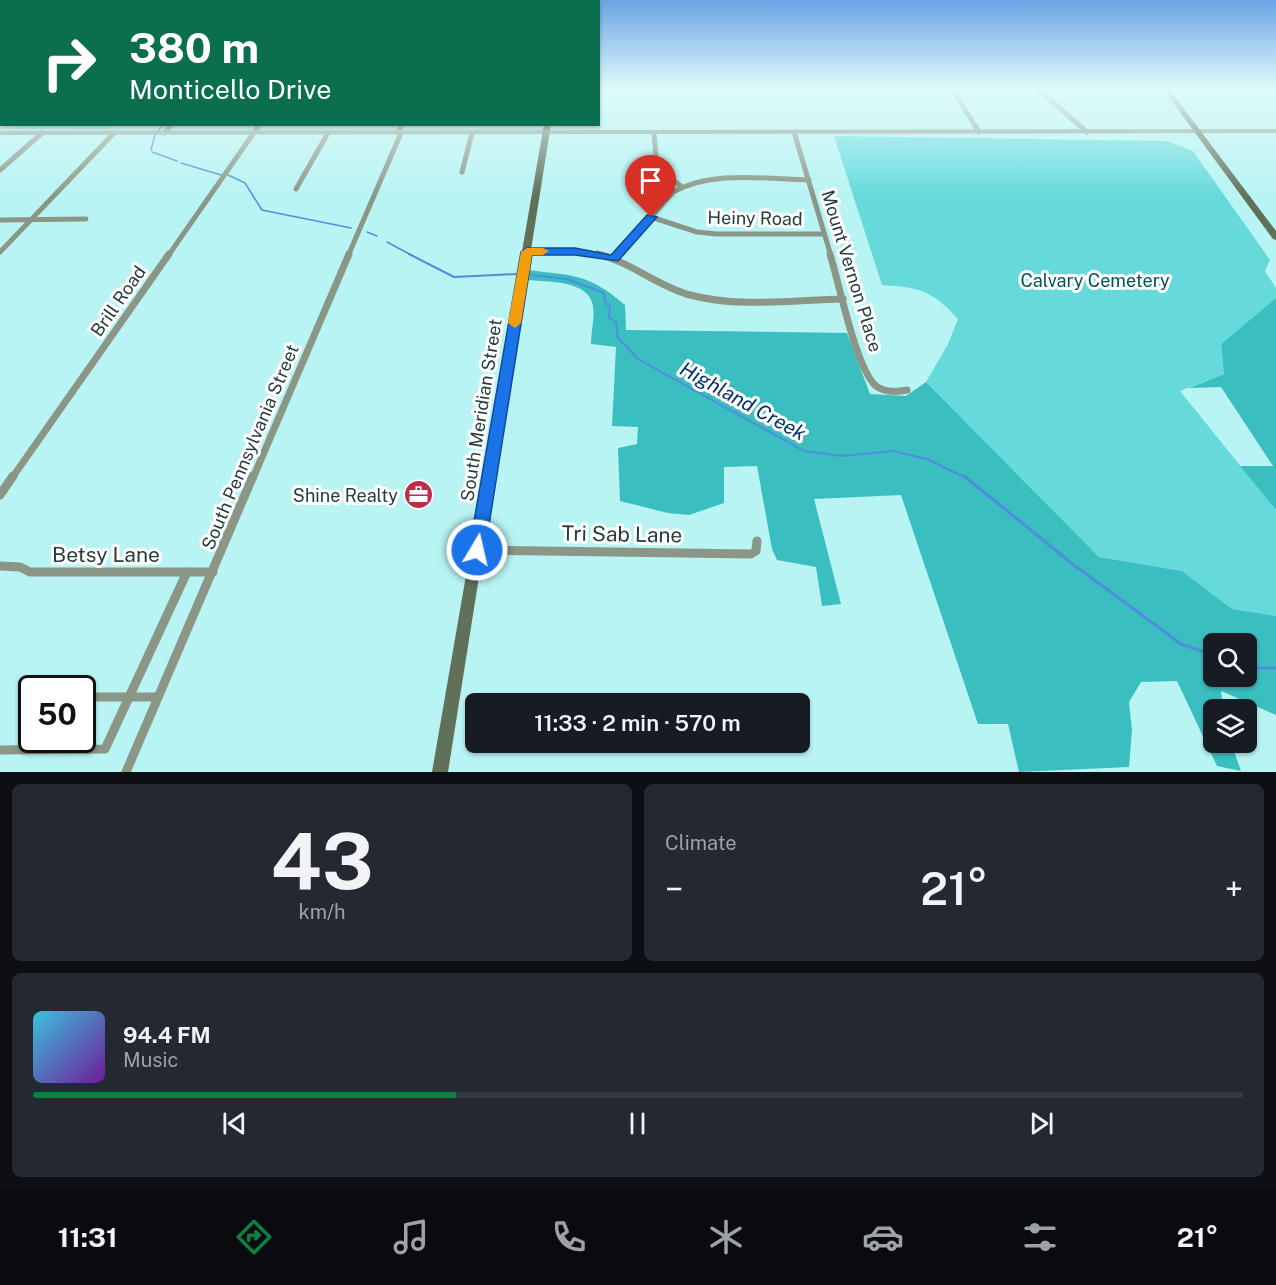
<!DOCTYPE html>
<meta charset="utf-8">
<style>
:root{--surface:#171b24;--page:#242831;--text:#f1f3f6;--muted:#9ea1a6;--line:#363941;--accent:#0b8043}
body{margin:0;font-family:"Public Sans",sans-serif;background:var(--page);color:var(--text);height:100vh;display:flex;flex-direction:column;font-size:22px;white-space:nowrap}
*{box-sizing:border-box;margin:0}
p{font-size:20px;color:var(--muted)}
.icon{flex:none;width:33px;height:33px;fill:none;stroke:currentColor;stroke-width:2;stroke-linecap:round;stroke-linejoin:round}
.map{position:relative;height:772px;overflow:hidden}
.details{display:flex;flex-direction:column;gap:12px;padding:12px;background:#0d0f14;flex:1}
.details>*{flex:none}
.guide{position:absolute;left:0px;top:0px;width:600px;height:126px;box-shadow:0 2px 4px #0004;background:#0b6e4f;color:#fff;overflow:hidden}
.fabs{position:absolute;left:1203px;top:633px;display:grid;gap:12px}
.fabs a{display:grid;place-items:center;width:54px;height:54px;border-radius:9px;background:var(--surface);box-shadow:0 2px 4px #0004;font-size:30px}
.speed{position:absolute;left:18px;top:675px;display:flex;gap:12px;font-size:30px;font-weight:700;text-align:center}
.speed>*{display:grid;place-content:center;width:78px;height:78px;border-radius:50%;background:var(--surface);box-shadow:0 2px 4px #0004;line-height:1}
.speed .limit{border:3px solid #111;border-radius:9px;background:#fff;color:#111}
.pin{position:absolute;display:grid;place-items:center;width:51px;height:51px;color:#fff;margin:-62px -26px;border-radius:50% 50% 50% 0;rotate:-45deg;box-shadow:0 0 6px #0007}
.pin .icon{rotate:45deg}
.me{position:absolute;width:66px;margin:-33px;rotate:9deg;stroke-linejoin:round;filter:drop-shadow(0 0 4px #0008)}
.turn{display:flex;align-items:center;gap:21px;height:126px;padding:0 30px;font-size:27px}
.turn .icon{width:78px;height:78px;stroke-width:2.5}
.turn b{display:block;font-size:42px;line-height:51px}
.big{font-size:45px;font-weight:600;line-height:1.1}
.details .card{flex:1;display:flex;flex-direction:column;justify-content:center;gap:9px;min-width:0;padding:0 21px;border-radius:9px;background:var(--page)}
.details .dial{align-items:center;gap:0}
.dial b{font-size:78px;line-height:1}
.song{display:flex;align-items:center;gap:18px}
.cover{width:72px;height:72px;border-radius:9px;background:linear-gradient(135deg,hsl(190 70% 55%),hsl(280 70% 35%))}
.played{height:6px;border-radius:3px;background:linear-gradient(90deg,var(--accent) 35%,var(--line) 35%)}
.keys{display:flex;justify-content:space-around;direction:ltr}
.heat{display:flex;justify-content:space-between;align-items:center;font-size:33px;direction:ltr}
.details .tiles{flex:1;display:grid;gap:12px;grid-template-columns:1fr 1fr}
.card:last-child{grid-column:span 2}
.trip{position:absolute;left:465px;top:693px;width:345px;height:60px;border-radius:9px;background:var(--surface);box-shadow:0 2px 4px #0004;font-weight:600;line-height:60px;text-align:center}
.dock{display:flex;height:96px;justify-content:space-around;align-items:center;background:#090b0e;color:var(--muted)}
.dock .icon{width:42px;height:42px}
.dock .active{color:var(--accent)}
.dock b{font-size:27px;color:var(--text)}
.map>svg:first-child{display:block}
</style>
<div class="map">
<svg width="1276" height="772" viewBox="0 0 1276 772">
<rect width="100%" height="100%" fill="#b8f4f3"/>
<polygon fill="#a3e9e9" points="19,124 115,124 115,125 110,130 13,129"/>
<path fill="#66dadb" d="M834 136 1167 141 1193 151 1270 260 1265 271 1276 288V298L1221 344 1224 374 1180 391 1276 510V616L1232 609 1182 571 1099 557 926 382 948 344 958 319C933 291 919 287 882 285Z"/>
<g fill="#3abebf" fill-rule="evenodd">
<path d="M528 270C574 276 588 273 625 305L626 330 847 333 870 394 906 396 926 382 1099 557 1182 571 1232 609 1276 616V715L1221 691 1223 709 1214 710V742L1231 743 1241 771 1217 766 1177 681 1141 682 1129 702 1132 730 1129 767 1019 772 1008 724H978L901 495 814 499 841 604 822 606 816 567 777 560 772 549 757 466 724 467V503L689 515 668 513 620 501 618 448 637 444 638 427 612 426 616 347 591 344C591 332 595 317 593 306 589 280 548 282 528 280ZM1214 644H1246V676H1214Z"/>
<polygon points="1276,298 1276,510 1240,466 1273,466 1221,387 1189,388 1224,374 1221,344"/>
</g>
<g fill="none" stroke-linecap="round" stroke-linejoin="round">
<g stroke="#4f8dde" stroke-width="1.5">
<polyline points="158,131 164,124"/>
<polyline points="151,150 155,135"/>
<polyline points="152,152 177,161"/>
<polyline points="181,163 221,175"/>
<polyline points="228,175 245,183 262,210 351,228"/>
<polyline points="367,232 377,236"/>
<polyline points="387,242 413,256"/>
</g>
<g stroke="#4f8dde" stroke-width="2">
<polyline points="409,254 454,277 517,274"/>
<polyline points="532,275 567,279 604,293 605,302 610,307 609,318 616,322 618,338 638,359 804,451 841,456 893,451 927,459 966,478"/>
</g>
<g stroke="#4f8dde" stroke-width="3">
<polyline points="964,476 1070,562 1181,644 1214,655"/>
<polyline points="1246,668 1276,668"/>
</g>
<g stroke="#8b9686" stroke-width="5">
<polyline points="952,89 979,132"/>
<polyline points="1038,89 1087,132"/>
<polyline points="794,132 831,256"/>
<polyline points="164,133 172,124"/>
<polyline points="398,133 402,124"/>
<polyline points="654,133 657,168 681,186"/>
<polyline points="0,170 42,133"/>
<polyline points="462,172 472,133"/>
<polyline points="296,189 328,133"/>
<polyline points="651,217 697,232 716,234 824,234"/>
<polyline points="0,220 86,219"/>
<polyline points="0,252 114,133"/>
<polyline points="527,252 575,252 603,256"/>
<polyline points="168,256 260,124"/>
<polyline points="348,256 401,133"/>
<path d="M617 256 673 192C712 170 766 179 809 180"/>
</g>
<g stroke="#8b9686" stroke-width="7">
<path d="M597 254C631 262 657 286 690 295 738 308 794 300 843 299"/>
<path d="M830 254C839 283 856 369 876 386 885 393 897 392 907 390"/>
<polyline points="614,259 618,254"/>
<polyline points="12,478 169,254"/>
<polyline points="253,478 349,254"/>
</g>
<g stroke="#8b9686" stroke-width="9">
<polyline points="0,495 13,476"/>
<polyline points="477,550 751,554 756,551 757,541"/>
<polyline points="0,566 20,567 30,572 213,572"/>
<polyline points="82,697 158,697"/>
<polyline points="0,750 105,749 187,572"/>
<polyline points="126,772 253,476"/>
</g>
<polygon fill="#8b9686" fill-rule="evenodd" points="1276,129 1276,133 0,135 0,131"/>
<g fill="#607059" fill-rule="evenodd">
<polygon points="1163,89 1169,89 1276,231 1276,240 1273,239"/>
<polygon points="544,124 551,124 448,772 432,772"/>
</g>
<rect fill="#425539" fill-rule="evenodd" x="0" y="99" width="2" height="5"/>
</g>
<linearGradient id="sky" x2="0" y2="1"><stop stop-color="#6ba4e4"/><stop offset="0.45" stop-color="#dffafa"/><stop offset="1" stop-color="#dffafa" stop-opacity="0"/></linearGradient>
<rect width="1276" height="197" fill="url(#sky)"/>
<polygon fill="#1a73e8" stroke="#114b97" stroke-width="1.5" points="647,215 657,217 618,261 575,255 532,255 485,550 483,555 477,558 471,555 469,550 521,252 527,248 575,248 611,255"/>
<polygon fill="#f59e0b" points="527,248 543,248 549,251 543,255 532,255 521,323 515,328 508,323 521,252"/>
<defs>
<symbol id="office-disc" viewBox="-11 -11 22 22"><circle r="9.5" fill="#bd2d48" stroke="#fff"/><path d="M-6-3h4V-5.5h4V-3h4V5H-6ZM-1-4.5V-3h2v-1.5ZM-6 0V1H6V0Z" fill="#fff"/></symbol>
</defs>
<g fill-rule="evenodd">
<use href="#office-disc" x="402" y="478" width="33" height="33"/>
</g>
<g text-anchor="middle" dominant-baseline="central" stroke-width="6" stroke-linejoin="round" paint-order="stroke">
<g font-size="18" fill="#253d3d" stroke="#fff">
<text transform="translate(755 218) rotate(1)">Heiny Road</text>
<text transform="translate(852 271) rotate(73)">Mount Vernon Place</text>
<text transform="translate(118 301) rotate(-55)">Brill Road</text>
<text transform="translate(481 410) rotate(-81)">South Meridian Street</text>
<text transform="translate(250 447) rotate(-67)">South Pennsylvania Street</text>
</g>
<g font-size="18" fill="#045454" stroke="#fff">
<text x="1095" y="280">Calvary Cemetery</text>
</g>
<g font-size="18" fill="#253d3d" stroke="#fff" text-anchor="end">
<text x="398" y="495">Shine Realty</text>
</g>
<g font-size="20" font-style="italic" fill="#053164" stroke="#fff">
<text transform="translate(743 401) rotate(29)">Highland Creek</text>
</g>
<g font-size="21" fill="#253d3d" stroke="#fff">
<text transform="translate(622 534) rotate(1)">Tri Sab Lane</text>
<text x="106" y="554">Betsy Lane</text>
</g>
</g>
</svg>
<div class="fabs">
<a><svg class="icon" aria-label="search" viewBox="0 0 24 24"><circle cx="10" cy="10" r="6"/><path d="M15 15l6 6"/></svg></a>
<a><svg class="icon" aria-label="layers" viewBox="0 0 24 24"><path d="M12 4l9 5-9 5-9-5zM3 14l9 5 9-5"/></svg></a>
</div>
<div class="speed"><div class="limit">50</div></div>
<div class="pin" style="left:651px;top:217px;background:#d93025"><svg class="icon" aria-label="arrive" viewBox="0 0 24 24"><path d="M6 21V4h12l-3 4 3 4H6"/></svg></div>
<svg class="me" style="left:477px;top:550px" viewBox="-20 -20 40 40"><circle r="17" fill="#1a73e8" stroke="#fff" stroke-width="3"/><path d="M0-11L8 9 0 5-8 9z" fill="#fff"/></svg>
<div class="trip">11:33 · 2 min · 570 m</div>
<div class="guide">
<div class="turn"><svg class="icon" aria-label="right" viewBox="0 0 24 24"><path d="M7 20v-9h11M14 6l5 5-5 5"/></svg><div><b>380 m</b>Monticello Drive</div></div>
</div>
</div>
<section class="details">
<div class="tiles">
<div class="card dial"><b>43</b><p>km/h</p></div>
<div class="card"><p>Climate</p>
<div class="heat"><a>−</a><b class="big">21°</b><a>+</a></div>
</div>
<div class="card">
<div class="song"><i class="cover"></i><div><b>94.4 FM</b><p>Music</p></div></div>
<div class="played"></div>
<div class="keys"><svg class="icon" aria-label="previous" viewBox="0 0 24 24"><path d="M18 5L8 12l10 7zM5 5v14"/></svg><svg class="icon" aria-label="pause" viewBox="0 0 24 24"><path d="M8 5v14M16 5v14"/></svg><svg class="icon" aria-label="next" viewBox="0 0 24 24"><path d="M6 5l10 7-10 7zM19 5v14"/></svg></div>
</div>
</div>
</section>
<nav class="dock">
<b>11:31</b>
<svg class="icon active" aria-label="directions" viewBox="0 0 24 24"><path d="M12 3l9 9-9 9-9-9zM9 14v-3h6M13 9l2 2-2 2"/></svg>
<svg class="icon" aria-label="music" viewBox="0 0 24 24"><path d="M9 18V5l10-2v13"/><circle cx="6" cy="18" r="3"/><circle cx="16" cy="16" r="3"/></svg>
<svg class="icon" aria-label="phone" viewBox="0 0 24 24"><path d="M5 4h4l2 5-3 2q2 4 5 5l2-3 5 2v4C11 20 4 13 5 4z"/></svg>
<svg class="icon" aria-label="climate" viewBox="0 0 24 24"><path d="M12 3v18M4 7l16 10M4 17L20 7"/></svg>
<svg class="icon" aria-label="car" viewBox="0 0 24 24"><path d="M5 17H2v-5l4-1 3-4h7l3 4 3 1v5h-3M9 17h6M6 11h13"/><circle cx="7" cy="17" r="2"/><circle cx="17" cy="17" r="2"/></svg>
<svg class="icon" aria-label="filters" viewBox="0 0 24 24"><path d="M4 7h16M4 17h16"/><circle cx="9" cy="7" r="2"/><circle cx="15" cy="17" r="2"/></svg>
<b>21°</b>
</nav>
